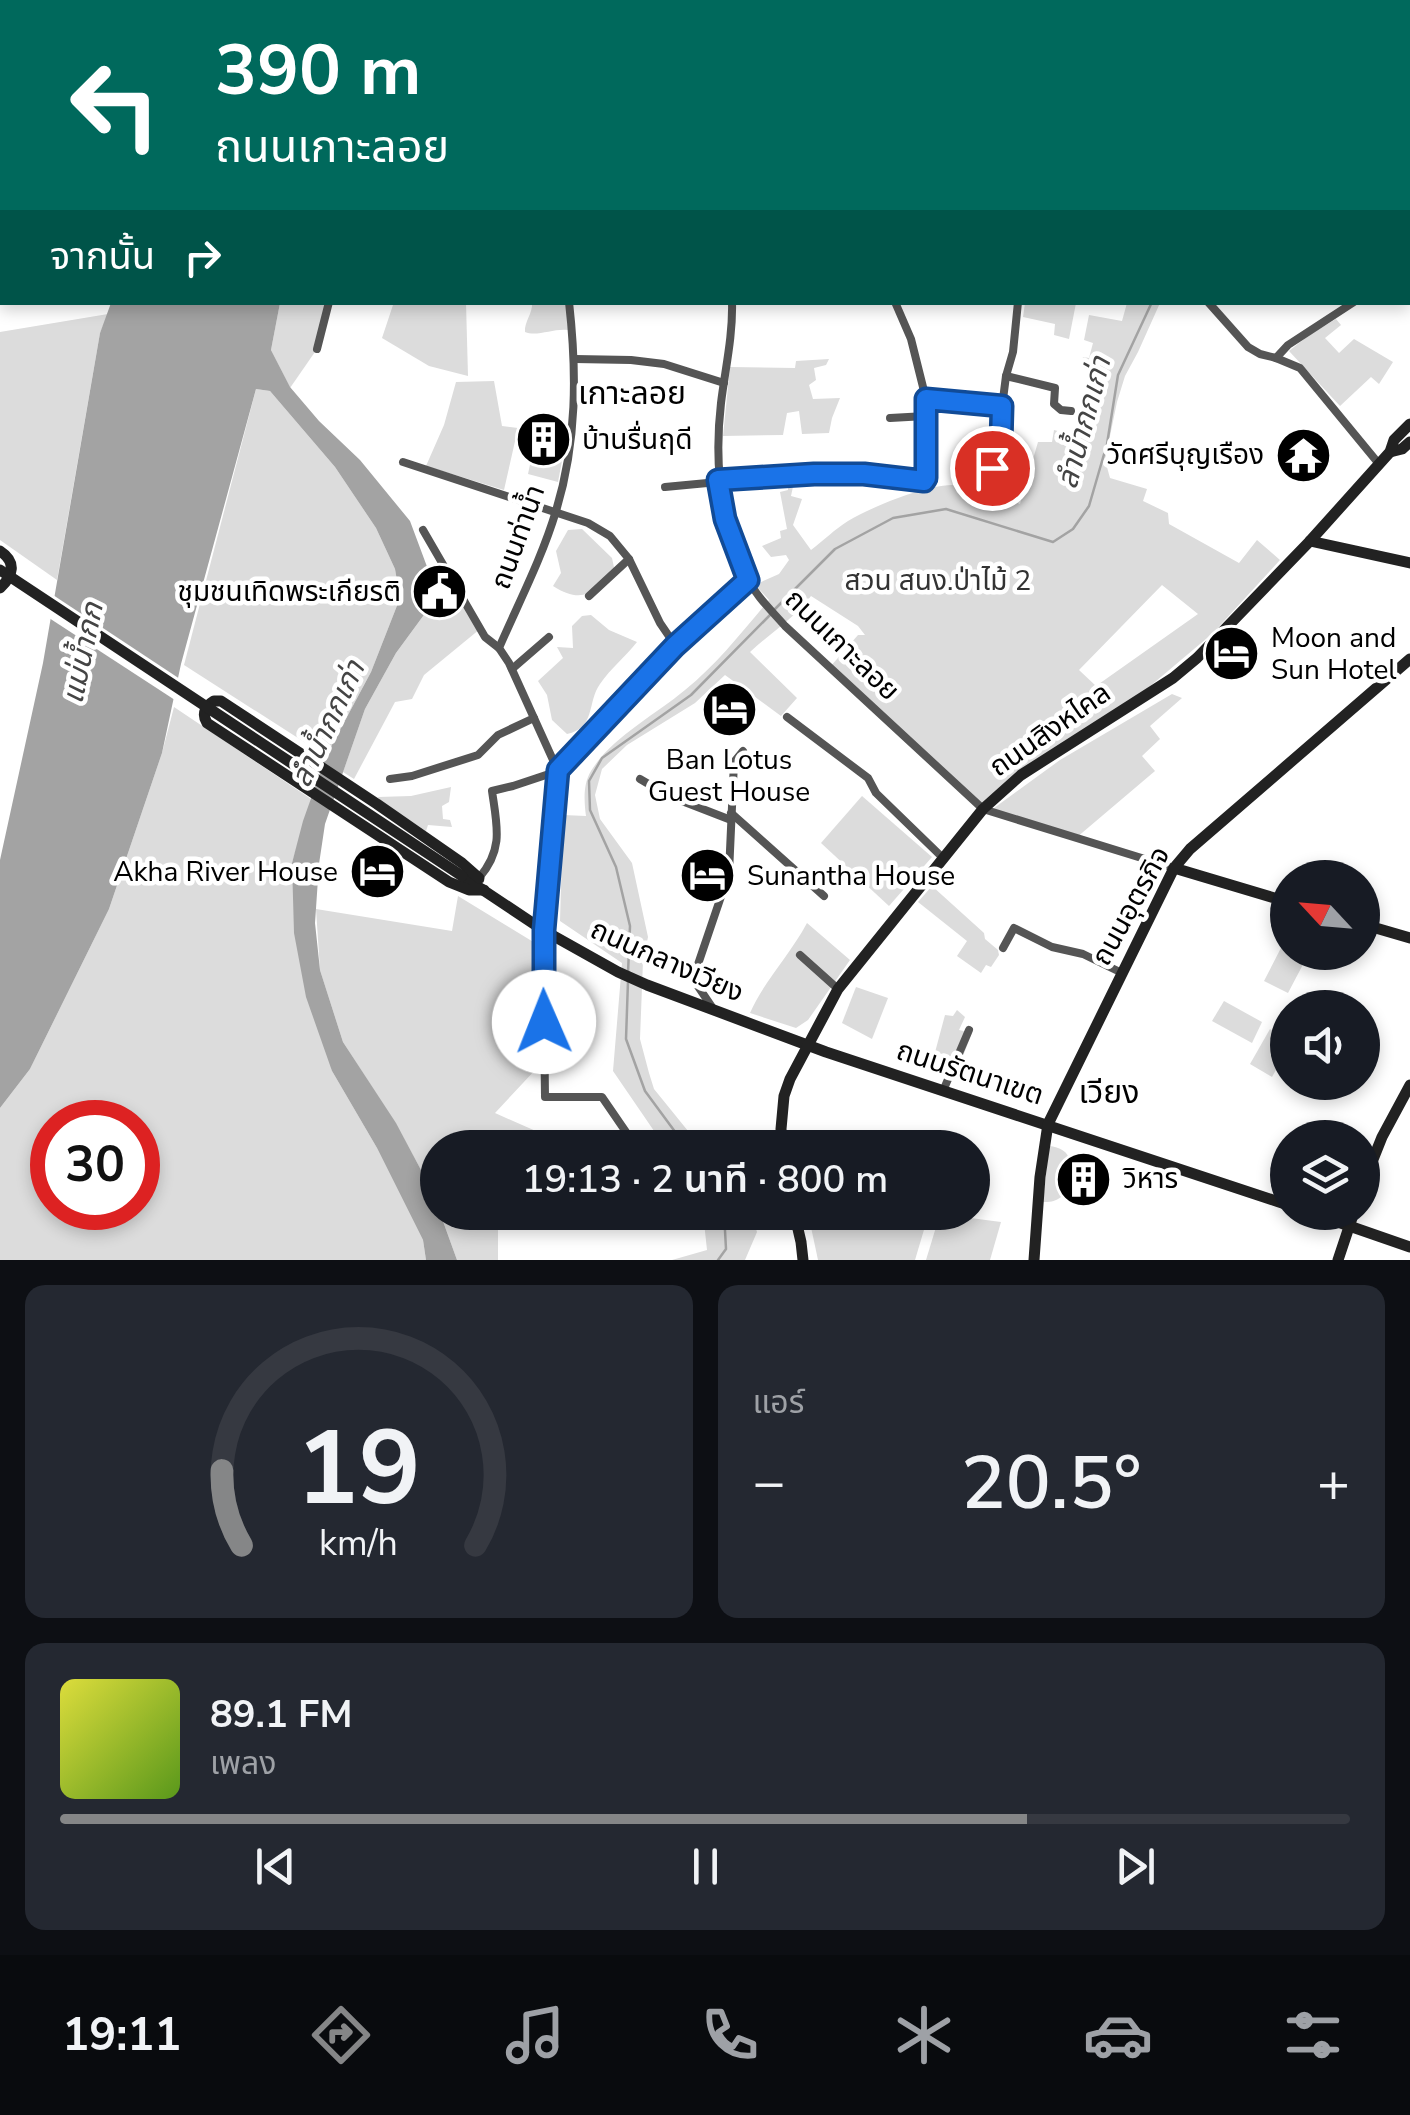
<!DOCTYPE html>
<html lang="th">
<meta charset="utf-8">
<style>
:root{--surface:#171b24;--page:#242831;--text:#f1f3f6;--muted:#9ea1a6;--line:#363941;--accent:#858687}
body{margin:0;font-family:"Nunito Sans","Noto Sans Thai",sans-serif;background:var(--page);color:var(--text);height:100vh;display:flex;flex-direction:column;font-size:38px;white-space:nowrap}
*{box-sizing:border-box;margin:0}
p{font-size:32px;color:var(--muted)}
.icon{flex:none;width:55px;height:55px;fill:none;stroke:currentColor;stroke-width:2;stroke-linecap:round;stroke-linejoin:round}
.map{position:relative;height:1260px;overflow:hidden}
.side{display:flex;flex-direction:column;gap:25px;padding:25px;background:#0d0f14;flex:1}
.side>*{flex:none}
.hud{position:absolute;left:0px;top:0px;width:1410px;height:305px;box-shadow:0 5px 15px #0003;background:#00695c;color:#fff;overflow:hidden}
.needle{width:65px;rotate:296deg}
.fabs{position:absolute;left:1270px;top:860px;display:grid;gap:20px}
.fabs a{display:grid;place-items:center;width:110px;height:110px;border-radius:50%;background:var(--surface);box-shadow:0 5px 15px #0003;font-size:50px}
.speed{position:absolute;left:30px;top:1100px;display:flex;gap:20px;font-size:50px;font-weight:700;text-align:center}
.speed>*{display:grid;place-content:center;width:130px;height:130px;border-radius:50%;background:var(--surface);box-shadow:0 5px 15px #0003;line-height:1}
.speed .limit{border:15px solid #d22;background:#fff;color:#111}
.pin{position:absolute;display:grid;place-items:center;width:85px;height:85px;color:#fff;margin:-42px;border:5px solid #fff;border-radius:50%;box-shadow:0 2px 10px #0007}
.me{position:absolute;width:110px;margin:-55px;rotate:359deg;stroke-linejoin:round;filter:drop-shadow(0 0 8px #0008)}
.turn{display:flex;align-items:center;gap:35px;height:210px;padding:0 50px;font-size:45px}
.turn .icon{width:130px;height:130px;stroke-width:2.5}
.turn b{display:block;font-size:70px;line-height:85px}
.then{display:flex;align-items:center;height:95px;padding:0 50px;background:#0003;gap:20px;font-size:38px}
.big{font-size:75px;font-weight:600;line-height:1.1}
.side .widget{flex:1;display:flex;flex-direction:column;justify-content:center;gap:15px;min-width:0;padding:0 35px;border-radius:20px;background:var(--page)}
.side .dial{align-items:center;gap:0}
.dial svg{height:260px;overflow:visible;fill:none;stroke:var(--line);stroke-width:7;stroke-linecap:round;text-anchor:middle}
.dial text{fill:var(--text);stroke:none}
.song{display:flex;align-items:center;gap:30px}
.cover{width:120px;height:120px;border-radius:15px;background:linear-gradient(135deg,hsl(60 70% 55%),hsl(90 70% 35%))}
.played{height:10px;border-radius:5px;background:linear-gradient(90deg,var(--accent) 75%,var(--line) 75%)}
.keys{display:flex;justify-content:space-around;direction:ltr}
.heat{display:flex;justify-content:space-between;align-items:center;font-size:55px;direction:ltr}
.side .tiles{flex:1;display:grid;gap:25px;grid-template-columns:1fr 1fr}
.widget:last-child{grid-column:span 2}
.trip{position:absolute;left:420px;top:1130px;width:570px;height:100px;border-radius:50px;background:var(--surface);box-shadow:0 5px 15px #0003;font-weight:600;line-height:100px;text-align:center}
.tab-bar{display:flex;height:160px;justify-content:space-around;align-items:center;background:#090b0e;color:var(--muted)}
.tab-bar .icon{width:70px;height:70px}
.tab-bar .on{color:var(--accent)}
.tab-bar b{font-size:45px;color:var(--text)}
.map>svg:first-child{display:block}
</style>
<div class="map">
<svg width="1410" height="1260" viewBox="0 0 1410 1260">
<rect width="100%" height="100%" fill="#fff"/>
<g fill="#dcdcdc" fill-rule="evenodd">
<polygon points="400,302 466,303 468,376 429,366 382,338 393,305"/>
<polygon points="280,303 329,303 317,349 290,388 271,350"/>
<path d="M532 303H567L568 330C554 328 537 337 525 332 524 322 533 313 532 303Z"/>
<polygon points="1025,303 1076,303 1069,339 1054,335 1055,324 1023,317"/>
<path d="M1127 303H1160L1138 352 1125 376 1117 402 1105 460 1110 478 1147 489 1143 501 1168 513 1169 524 1239 563 1257 540 1280 560 1213 633 1123 709 983 809 830 667 858 635H865L858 626 811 596C794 619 770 633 750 652L797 698 781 716 725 675 695 703 627 745 602 769 595 795 600 819 632 863 648 937 643 961 640 1039 649 1073 654 1089 701 1147H665L613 1071 622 963 560 921 563 815 586 816C584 801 583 784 591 771 611 738 655 715 685 690 717 664 742 632 769 600L758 588 761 582 779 574 789 560 786 555 771 557 762 546 781 538 780 531 787 529 780 492 788 490V479L794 482 791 496 802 499 793 525 811 550C823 541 835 529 848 521 874 506 922 486 952 485 975 484 999 496 1020 504L1038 442H1052L1054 430 1091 440 1107 369 1082 361 1083 357 1089 358 1093 343 1084 340 1089 315 1122 321ZM1162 585 1198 614 1096 686 1079 670Z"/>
<polygon points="108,314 100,333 57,580 0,540 0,332"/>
<polygon points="1336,319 1341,325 1325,338 1339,353 1354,339 1393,362 1379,384 1371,377 1340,406 1289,351 1309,335"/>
<polygon points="829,359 826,365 814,368 816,380 809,385 813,399 840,398 832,418 829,433 802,434 799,411 787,413 783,435 723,436 730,367 795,368 796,361"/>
<polygon points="494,381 502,426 518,428 504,490 426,466 444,425 456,382"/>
<polygon points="256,389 270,391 335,467 376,528 395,569 400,598 371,672 326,756 184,665"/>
<polygon points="556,429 568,429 558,482 528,474 533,450 554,451"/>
<path d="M582 529 612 558 615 572C594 594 581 604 553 586L561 573 556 551 568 530Z"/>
<polygon points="438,607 452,610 468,607 480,629 424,675 412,699 395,702 354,779 343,772 365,709 396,653 429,608"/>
<path d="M591 615 609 630 637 642C625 657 611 668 600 684 587 702 596 728 567 734L552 720 547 695 538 681 563 658 557 647 573 648 572 626 582 616Z"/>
<polygon points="1172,694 1182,698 1150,726 1160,739 1142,756 1155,771 1076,838 990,811 1060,760"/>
<path d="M174 707 311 799 292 863 332 1071 377 1148 423 1240 426 1260H0V1108L30 1069 109 909 162 753ZM52 1122H138V1208H52Z"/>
<polygon points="451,787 449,802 442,806 443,819 450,820 452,827 428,825 426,831 380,801 378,797 411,796"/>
<polygon points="862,796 932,857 889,906 821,843"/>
<polygon points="932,886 984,933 985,939 998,950 999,955 991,967 986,965 981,973 957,956 967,941 918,902"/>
<polygon points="458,896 535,943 532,1039 537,1068 495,1113 538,1132 545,1147 438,1148 437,1206 429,1185 396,1124 343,1042 320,970 316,909 452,931"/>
<path d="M807 923 850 960 808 1020 796 1028 750 1013C764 981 790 955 807 923Z"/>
<polygon points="1283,944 1287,947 1288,952 1294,956 1296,953 1309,953 1288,993 1264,981"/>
<polygon points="856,987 888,998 872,1039 842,1023"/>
<polygon points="1224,1001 1262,1022 1252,1043 1212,1021"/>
<polygon points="957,1010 965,1017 959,1030 972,1033 954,1079 930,1071 945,1015 953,1016"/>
<polygon points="1270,1029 1287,1039 1287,1050 1272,1077 1250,1064"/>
<path d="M1049 1146C1060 1147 1068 1151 1071 1163L1064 1169C1065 1174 1067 1178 1067 1183 1067 1197 1055 1203 1043 1202Z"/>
<polygon points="440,1213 490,1213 498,1230 498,1260 457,1260"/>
<polygon points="703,1213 751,1213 757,1232 745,1260 672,1260 707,1250"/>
<polygon points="808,1213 808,1212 929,1213 915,1260 818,1260"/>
<polygon points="940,1214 1001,1222 990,1260 926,1260"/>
</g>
<polygon fill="#a3a3a3" points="111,303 280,303 271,350 290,387 319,421 360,460 410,521 429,572 429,608 396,653 365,709 325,824 319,864 315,923 320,970 343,1042 396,1123 429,1185 437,1206 438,1212 440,1213 457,1260 426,1260 423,1240 377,1148 332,1071 306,997 294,933 292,863 303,821 326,756 371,672 400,598 395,569 376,528 335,467 270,391 256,389 181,664 162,753 109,909 30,1069 0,1108 0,860 43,663 100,333"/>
<polygon fill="#fff" points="50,593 183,681 178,702 46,616"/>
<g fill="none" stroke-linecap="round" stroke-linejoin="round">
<g stroke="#a3a3a3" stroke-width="2.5">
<polyline points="1173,2 1174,0"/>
<polyline points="775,609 835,549 893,518 946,509 1053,542 1073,529 1089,506 1107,444 1118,375 1152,302"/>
<polyline points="628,973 630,926 616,867 590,810 589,781 602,758 691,695 770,615"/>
<polyline points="628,981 626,1039 645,1091 687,1148"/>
<polyline points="718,1260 726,1249 724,1212"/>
</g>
<g stroke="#555" stroke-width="8">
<polyline points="708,0 709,2"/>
<polyline points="934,0 937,2"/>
<polyline points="1063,0 1064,2"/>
<polyline points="436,2 437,0"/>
<polyline points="556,2 556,0"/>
<polyline points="881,2 885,0"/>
<polyline points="0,207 2,209"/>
<polyline points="1408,257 1410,253"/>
<path d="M732 302C733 336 725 370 721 403 714 463 720 522 747 577 755 595 772 611 785 626L983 809 1174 868"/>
<polyline points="1208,302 1248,347 1260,354 1276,358 1300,368 1379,464"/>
<polyline points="317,349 329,302"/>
<polyline points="1276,358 1288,345 1354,302"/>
<polyline points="575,359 631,360 664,364 724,383"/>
<polyline points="1006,376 1055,388 1054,404 1061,410 1071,411"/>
<polyline points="926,399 1002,407"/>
<polyline points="890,418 926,416"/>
<polyline points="403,462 588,523 610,536 629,559 660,623 675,645"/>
<polyline points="992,468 1001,443 1002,407 1006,376 1013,352 1018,302"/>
<polyline points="718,480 815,474 864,475 924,481 926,477 926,399 911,339 895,302"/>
<polyline points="665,487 718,482"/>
<polyline points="423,530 485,637 499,648"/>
<polyline points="589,596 629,559"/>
<polyline points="512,669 549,637"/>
<polyline points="787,717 868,778 876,793 943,858"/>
<path d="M558 771 509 663 499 648C518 604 542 558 556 511 577 442 577 373 569 302"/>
<polyline points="390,779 412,776 478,755 498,735 534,718"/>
<polyline points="640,779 669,796 731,820"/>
<polyline points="731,813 824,896"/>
<path d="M480 880 479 878C504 849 497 826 492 791L513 786 558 771"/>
<polyline points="1003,948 1014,928 1052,947 1083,954 1122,973"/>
<polyline points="800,955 838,989"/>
<polyline points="712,1007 693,979 729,873 734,762 743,751"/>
<polyline points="943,1091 969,1030"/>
<polyline points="637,1148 602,1097 545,1097 543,930 558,771 675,645 747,580"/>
</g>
<g stroke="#222" stroke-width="11">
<polyline points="1390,452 1402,449 1410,442"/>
<polyline points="1310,541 1410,563"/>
<path d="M0 551C17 562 13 576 0 588"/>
<polyline points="1174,868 1288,902"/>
<polyline points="462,876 543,930 618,972 647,985 826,1052 1288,1205"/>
<path d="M479 878 462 863 377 804 221 701H214C206 706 201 713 207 723L449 882 469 890H484"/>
<polyline points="1362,924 1410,938"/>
<polyline points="783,1148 781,1129 784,1096 790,1079 838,989 983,809 1021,775 1173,678 1197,658 1310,541 1390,452 1394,440 1410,424"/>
<polyline points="1362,1187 1382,1137 1410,1085"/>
<polyline points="794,1212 801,1242 803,1260"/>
<polyline points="1309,1212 1410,1247"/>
<polyline points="1034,1260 1040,1177 1048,1124 1174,868 1190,849 1410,659"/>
<polyline points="1338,1260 1354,1212"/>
</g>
<polyline stroke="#222" stroke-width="11" points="0,570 462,876"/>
</g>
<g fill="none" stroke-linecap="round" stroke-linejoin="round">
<defs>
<polyline id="route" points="544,1022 544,930 558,770 675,646 748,580 725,519 718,480 814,474 864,474 924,481 926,478 926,399 1002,406 1001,443 992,468"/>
</defs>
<use href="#route" stroke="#114b97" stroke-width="25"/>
<use href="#route" stroke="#1a73e8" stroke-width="18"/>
</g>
<defs>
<symbol id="building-disc" viewBox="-11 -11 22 22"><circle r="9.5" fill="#000" stroke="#fff"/><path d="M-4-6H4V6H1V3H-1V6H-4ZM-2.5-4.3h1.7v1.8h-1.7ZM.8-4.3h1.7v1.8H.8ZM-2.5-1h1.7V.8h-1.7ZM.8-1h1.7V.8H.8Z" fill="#fff"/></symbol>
<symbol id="temple-disc" viewBox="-11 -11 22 22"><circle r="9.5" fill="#000" stroke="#fff"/><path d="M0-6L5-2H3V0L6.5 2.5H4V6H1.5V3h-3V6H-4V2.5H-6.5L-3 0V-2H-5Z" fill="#fff"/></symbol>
<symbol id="civic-disc" viewBox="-11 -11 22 22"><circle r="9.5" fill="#000" stroke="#fff"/><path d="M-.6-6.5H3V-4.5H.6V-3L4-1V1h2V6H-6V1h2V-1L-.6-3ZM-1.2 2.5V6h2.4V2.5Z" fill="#fff"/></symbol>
<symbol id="hotel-disc" viewBox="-11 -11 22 22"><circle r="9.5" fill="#000" stroke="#fff"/><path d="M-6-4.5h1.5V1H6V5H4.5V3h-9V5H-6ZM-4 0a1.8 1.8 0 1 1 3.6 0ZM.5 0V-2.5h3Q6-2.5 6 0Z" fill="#fff"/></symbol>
</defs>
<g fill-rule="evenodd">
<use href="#building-disc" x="512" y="408" width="63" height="63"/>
<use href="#temple-disc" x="1272" y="424" width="63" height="63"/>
<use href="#civic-disc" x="408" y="560" width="63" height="63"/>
<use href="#hotel-disc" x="1200" y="622" width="63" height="63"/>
<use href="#hotel-disc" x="698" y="678" width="63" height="63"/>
<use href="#hotel-disc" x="346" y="840" width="63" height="63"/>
<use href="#hotel-disc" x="676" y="844" width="63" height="63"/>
<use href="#building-disc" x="1052" y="1148" width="63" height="63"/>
</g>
<g text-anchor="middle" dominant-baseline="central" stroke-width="9" stroke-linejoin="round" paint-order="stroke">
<g font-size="28" fill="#000" stroke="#fff" text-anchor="start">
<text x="582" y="440">บ้านรื่นฤดี</text>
<text x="1264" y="455" text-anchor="end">วัดศรีบุญเรือง</text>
<text x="401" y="592" text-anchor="end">ชุมชนเทิดพระเกียรติ</text>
<text x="1271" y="638">Moon and<tspan x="1271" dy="32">Sun Hotel</tspan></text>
<text x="729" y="760" text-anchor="middle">Ban Lotus<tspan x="729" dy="32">Guest House</tspan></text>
<text x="338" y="872" text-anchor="end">Akha River House</text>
<text x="747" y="876">Sunantha House</text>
<text x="1123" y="1179">วิหาร</text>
</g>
<g font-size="28" fill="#000" stroke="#fff">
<text transform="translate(518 537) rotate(-70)">ถนนท่าน้ำ</text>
<text transform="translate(842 645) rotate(44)">ถนนเกาะลอย</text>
<text transform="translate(1050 730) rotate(-35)">ถนนสิงหไคล</text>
<text transform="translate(1131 906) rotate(-61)">ถนนอุตรกิจ</text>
<text transform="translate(667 961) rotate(24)">ถนนกลางเวียง</text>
<text transform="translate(970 1073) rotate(18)">ถนนรัตนาเขต</text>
</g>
<g font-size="28" fill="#333" stroke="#fff">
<text x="938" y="581">สวน สนง.ป่าไม้ 2</text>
</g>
<g font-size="30" font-style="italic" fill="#444" stroke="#fff">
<text transform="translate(1084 423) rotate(-75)">ลำน้ำกกเก่า</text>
<text transform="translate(83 653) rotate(-78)">แม่น้ำกก</text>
<text transform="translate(328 724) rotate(-65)">ลำน้ำกกเก่า</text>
</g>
<g font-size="32" fill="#000" stroke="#fff">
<text x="632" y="393">เกาะลอย</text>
<text x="1109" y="1092">เวียง</text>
</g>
</g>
</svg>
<div class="fabs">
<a><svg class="needle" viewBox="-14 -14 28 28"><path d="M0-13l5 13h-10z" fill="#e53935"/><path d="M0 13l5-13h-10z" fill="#9ea1a6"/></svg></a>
<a><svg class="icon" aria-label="sound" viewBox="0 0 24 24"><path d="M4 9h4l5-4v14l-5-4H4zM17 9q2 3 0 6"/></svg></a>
<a><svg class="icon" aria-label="layers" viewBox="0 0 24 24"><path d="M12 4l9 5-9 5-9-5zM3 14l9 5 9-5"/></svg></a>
</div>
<div class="speed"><div class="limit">30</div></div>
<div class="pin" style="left:992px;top:468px;background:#d93025"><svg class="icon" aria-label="arrive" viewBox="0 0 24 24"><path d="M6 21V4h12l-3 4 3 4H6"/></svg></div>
<svg class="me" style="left:544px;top:1022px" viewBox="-20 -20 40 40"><circle r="19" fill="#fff"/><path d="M0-13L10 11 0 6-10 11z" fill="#1a73e8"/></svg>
<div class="trip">19:13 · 2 นาที · 800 m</div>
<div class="hud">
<div class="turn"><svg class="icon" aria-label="left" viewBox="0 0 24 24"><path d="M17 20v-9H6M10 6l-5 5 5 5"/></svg><div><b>390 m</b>ถนนเกาะลอย</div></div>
<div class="then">จากนั้น<svg class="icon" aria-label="right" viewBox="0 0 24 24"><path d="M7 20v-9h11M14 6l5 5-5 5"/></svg></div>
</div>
</div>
<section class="side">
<div class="tiles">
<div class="widget dial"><svg viewBox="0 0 100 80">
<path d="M14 69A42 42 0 1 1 86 69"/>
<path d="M14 69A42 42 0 0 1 8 46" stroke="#858687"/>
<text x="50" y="56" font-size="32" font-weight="700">19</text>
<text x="50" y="72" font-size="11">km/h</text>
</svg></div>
<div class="widget"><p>แอร์</p>
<div class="heat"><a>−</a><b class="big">20.5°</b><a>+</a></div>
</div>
<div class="widget">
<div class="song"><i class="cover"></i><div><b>89.1 FM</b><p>เพลง</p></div></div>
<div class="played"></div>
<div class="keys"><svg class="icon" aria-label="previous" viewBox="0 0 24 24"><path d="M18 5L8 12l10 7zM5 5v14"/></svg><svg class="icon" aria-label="pause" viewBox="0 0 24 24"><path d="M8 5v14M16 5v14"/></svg><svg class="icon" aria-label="next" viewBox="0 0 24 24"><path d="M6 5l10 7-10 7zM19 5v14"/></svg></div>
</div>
</div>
</section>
<nav class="tab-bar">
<b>19:11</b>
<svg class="icon on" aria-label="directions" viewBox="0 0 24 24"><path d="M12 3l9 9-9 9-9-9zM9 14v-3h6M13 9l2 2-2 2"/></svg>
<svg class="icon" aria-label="music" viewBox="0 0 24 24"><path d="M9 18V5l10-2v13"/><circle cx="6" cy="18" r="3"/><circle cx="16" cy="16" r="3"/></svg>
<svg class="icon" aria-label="phone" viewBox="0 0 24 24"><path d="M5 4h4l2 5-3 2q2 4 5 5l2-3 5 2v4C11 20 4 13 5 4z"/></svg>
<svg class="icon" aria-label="climate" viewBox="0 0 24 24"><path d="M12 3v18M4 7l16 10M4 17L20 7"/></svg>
<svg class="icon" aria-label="car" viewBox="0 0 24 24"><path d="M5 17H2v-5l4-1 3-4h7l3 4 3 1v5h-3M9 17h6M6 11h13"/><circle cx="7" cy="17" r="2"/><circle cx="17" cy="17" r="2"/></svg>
<svg class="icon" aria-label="filters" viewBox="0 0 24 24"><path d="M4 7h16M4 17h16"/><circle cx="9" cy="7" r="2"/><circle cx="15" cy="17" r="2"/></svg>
</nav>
